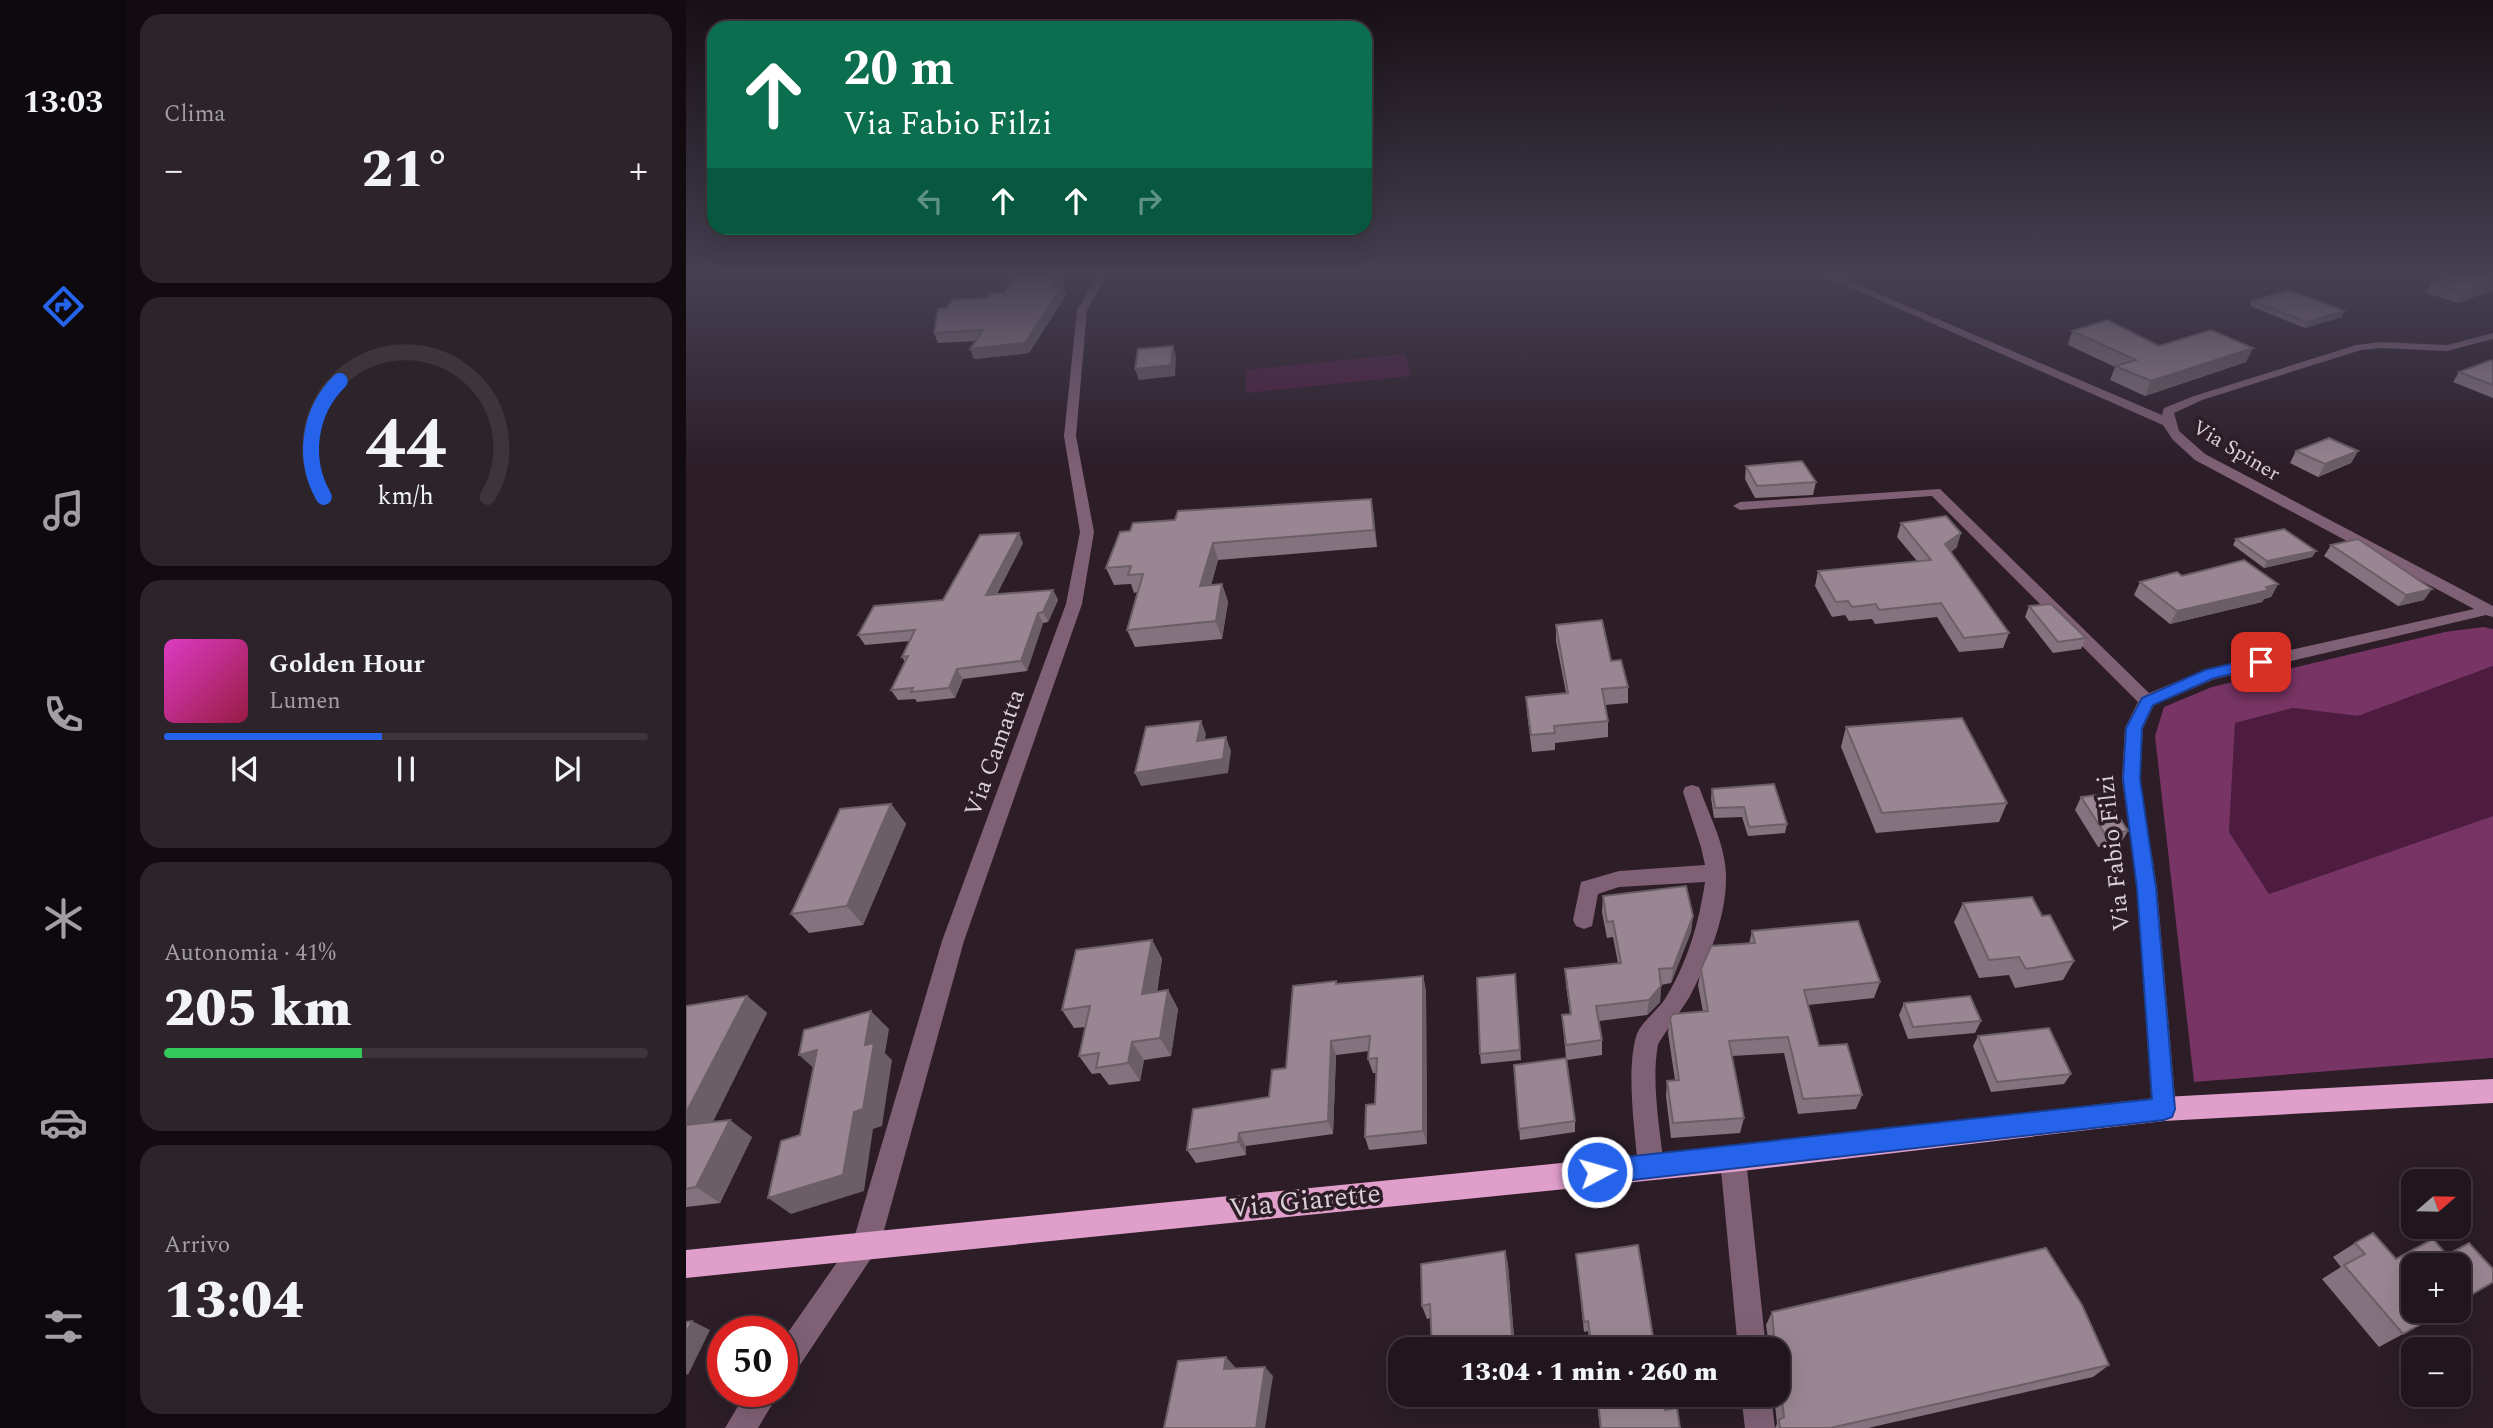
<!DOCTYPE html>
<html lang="it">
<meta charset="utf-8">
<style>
:root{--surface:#21161d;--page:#2d232a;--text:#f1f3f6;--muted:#a29fa4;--line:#3e353b;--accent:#2563eb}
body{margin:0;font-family:Spectral,serif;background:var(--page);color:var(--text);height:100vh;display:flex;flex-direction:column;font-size:26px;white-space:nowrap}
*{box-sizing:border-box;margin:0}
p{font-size:23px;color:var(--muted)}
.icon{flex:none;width:38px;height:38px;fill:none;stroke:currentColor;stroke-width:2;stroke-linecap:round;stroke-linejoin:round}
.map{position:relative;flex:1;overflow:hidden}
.side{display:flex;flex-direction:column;gap:14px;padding:14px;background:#120c10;width:560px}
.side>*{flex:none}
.guide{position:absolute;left:21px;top:21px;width:665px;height:214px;border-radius:21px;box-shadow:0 7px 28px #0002,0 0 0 2px var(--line);background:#0b6e4f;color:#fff;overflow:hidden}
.needle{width:46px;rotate:70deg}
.tools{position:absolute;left:1715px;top:1169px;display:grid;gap:14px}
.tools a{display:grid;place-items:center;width:70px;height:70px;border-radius:14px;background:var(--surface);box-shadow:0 7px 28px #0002,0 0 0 2px var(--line);font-size:35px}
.speed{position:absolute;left:21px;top:1316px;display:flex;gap:14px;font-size:35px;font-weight:700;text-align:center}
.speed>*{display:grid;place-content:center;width:91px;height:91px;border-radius:50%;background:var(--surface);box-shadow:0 7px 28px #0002,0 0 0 2px var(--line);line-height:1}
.speed .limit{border:10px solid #d22;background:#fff;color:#111}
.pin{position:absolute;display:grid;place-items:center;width:60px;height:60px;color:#fff;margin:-30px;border-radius:14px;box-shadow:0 4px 10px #0006}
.me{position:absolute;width:77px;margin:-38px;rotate:84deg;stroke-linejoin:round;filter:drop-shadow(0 0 5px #0008)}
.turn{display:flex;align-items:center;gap:24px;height:147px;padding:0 21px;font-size:32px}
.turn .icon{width:91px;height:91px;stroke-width:2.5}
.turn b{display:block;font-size:49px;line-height:60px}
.lanes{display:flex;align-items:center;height:66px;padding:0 21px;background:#0003;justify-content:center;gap:35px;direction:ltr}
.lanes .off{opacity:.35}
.big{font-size:52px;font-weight:800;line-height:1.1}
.side .widget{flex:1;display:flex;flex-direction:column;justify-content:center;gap:10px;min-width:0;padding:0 24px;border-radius:21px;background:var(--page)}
.side .dial{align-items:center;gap:0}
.dial svg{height:182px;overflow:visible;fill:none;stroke:var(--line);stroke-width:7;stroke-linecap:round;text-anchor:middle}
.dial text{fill:var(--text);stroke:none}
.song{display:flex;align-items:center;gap:21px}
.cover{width:84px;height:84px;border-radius:10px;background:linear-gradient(135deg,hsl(310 70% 55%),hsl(340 70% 35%))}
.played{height:7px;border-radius:4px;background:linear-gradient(90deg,var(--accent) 45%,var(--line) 45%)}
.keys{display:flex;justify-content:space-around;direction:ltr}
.heat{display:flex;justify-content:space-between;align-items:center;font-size:38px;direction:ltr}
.charge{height:10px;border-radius:5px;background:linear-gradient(90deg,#34c759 41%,var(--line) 0)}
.trip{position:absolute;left:702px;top:1337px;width:402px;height:70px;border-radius:21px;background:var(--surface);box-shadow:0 7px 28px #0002,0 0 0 2px var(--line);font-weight:800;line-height:70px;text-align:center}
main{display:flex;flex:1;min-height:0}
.dock{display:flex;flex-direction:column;width:126px;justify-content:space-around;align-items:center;background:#0d090c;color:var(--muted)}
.dock .icon{width:49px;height:49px}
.dock .selected{color:var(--accent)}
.dock b{font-size:32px;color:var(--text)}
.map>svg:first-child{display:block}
</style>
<main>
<nav class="dock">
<b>13:03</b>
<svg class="icon selected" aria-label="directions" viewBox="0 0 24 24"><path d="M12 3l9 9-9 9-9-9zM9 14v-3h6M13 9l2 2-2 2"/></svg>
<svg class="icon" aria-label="music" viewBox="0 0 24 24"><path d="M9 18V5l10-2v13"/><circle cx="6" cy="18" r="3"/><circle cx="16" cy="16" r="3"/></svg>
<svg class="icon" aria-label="phone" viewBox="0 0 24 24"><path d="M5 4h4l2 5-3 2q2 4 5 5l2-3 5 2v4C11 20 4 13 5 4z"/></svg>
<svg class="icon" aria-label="climate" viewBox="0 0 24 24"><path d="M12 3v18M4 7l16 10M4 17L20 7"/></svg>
<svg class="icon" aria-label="car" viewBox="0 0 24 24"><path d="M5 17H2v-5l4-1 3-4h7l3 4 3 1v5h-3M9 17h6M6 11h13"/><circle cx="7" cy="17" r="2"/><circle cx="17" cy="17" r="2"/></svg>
<svg class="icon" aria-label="filters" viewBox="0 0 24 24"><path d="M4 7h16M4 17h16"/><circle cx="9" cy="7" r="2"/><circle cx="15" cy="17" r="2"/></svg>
</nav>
<section class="side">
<div class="widget"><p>Clima</p>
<div class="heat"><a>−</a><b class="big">21°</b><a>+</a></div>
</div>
<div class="widget dial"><svg viewBox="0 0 100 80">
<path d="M14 69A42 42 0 1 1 86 69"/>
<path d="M14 69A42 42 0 0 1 21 18" stroke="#2563eb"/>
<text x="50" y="56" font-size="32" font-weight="700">44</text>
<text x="50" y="72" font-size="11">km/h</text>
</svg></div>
<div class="widget">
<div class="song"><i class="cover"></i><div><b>Golden Hour</b><p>Lumen</p></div></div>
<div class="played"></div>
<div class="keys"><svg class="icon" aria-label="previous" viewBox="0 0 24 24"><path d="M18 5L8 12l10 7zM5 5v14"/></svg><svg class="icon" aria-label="pause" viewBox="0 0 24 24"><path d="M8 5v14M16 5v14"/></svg><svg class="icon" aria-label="next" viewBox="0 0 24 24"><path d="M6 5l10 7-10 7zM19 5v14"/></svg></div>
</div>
<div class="widget"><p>Autonomia · 41%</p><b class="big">205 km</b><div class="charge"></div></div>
<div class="widget"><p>Arrivo</p><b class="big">13:04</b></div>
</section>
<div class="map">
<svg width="1807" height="1428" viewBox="0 0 1807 1428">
<rect width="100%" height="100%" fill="#2c1d27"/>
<g fill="#4d1c40">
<polygon points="719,354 725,376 560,393 560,370"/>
<polygon points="1807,666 1807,816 1583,894 1543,832 1549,723 1607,708 1672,716"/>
</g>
<polygon fill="#773464" points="1797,627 1807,629 1807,666 1672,716 1607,708 1549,723 1543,832 1583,894 1807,816 1807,1058 1508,1082 1469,736 1478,707 1526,687 1759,632"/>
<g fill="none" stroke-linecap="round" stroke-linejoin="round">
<g fill="#806075" fill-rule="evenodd">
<polygon points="413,273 423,273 401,310 390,436 408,532 396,604 278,941 194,1245 106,1377 96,1382 96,1341 168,1238 256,941 380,604 394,532 378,436 391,310"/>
<polygon points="1132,273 1144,273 1476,415 1478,408 1508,396 1670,345 1694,342 1761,345 1807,333 1807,339 1761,351 1694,348 1675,350 1516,400 1488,413 1493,431 1519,454 1807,606 1807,617 1800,615 1529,679 1468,705 1457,728 1454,779 1471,888 1490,1109 1487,1118 1478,1121 1469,1118 1466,1109 1451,888 1436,779 1439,728 1452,702 1246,496 1054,510 1047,506 1054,502 1254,489 1463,693 1524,668 1788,609 1509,460 1487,440 1477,425"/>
<path d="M1006 785 1013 787 1015 792C1023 814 1034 835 1038 858 1047 902 1024 957 1004 996 999 1005 973 1041 972 1045 965 1080 974 1131 978 1167L974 1176 965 1180 956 1176 952 1167C949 1131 940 1072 950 1037 953 1024 971 1011 979 999 1001 964 1013 923 1019 882L933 887 912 894 906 926 898 929 890 926 887 920 895 882 933 871 1019 865 1015 847 997 792 999 787Z"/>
<polygon points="1047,1146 1056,1150 1060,1159 1080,1349 1052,1349 1034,1159 1038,1150"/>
<polygon points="61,1391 94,1391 72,1428 39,1428"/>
<polygon points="1055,1395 1085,1395 1089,1428 1059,1428"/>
</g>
<polygon fill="#e09eca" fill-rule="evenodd" points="1807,1079 1807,1103 1478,1121 1047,1172 0,1278 0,1250 1047,1146 1478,1097"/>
</g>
<g fill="#84737e">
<polygon points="331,273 382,273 374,286 377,286 380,295 343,353 288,359 284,349 290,341 252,343 248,333 301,298 318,293"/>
<polygon points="1807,273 1807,290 1772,303 1740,293 1746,282"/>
<polygon points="1566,301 1658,311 1656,317 1619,328 1564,306"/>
<polygon points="1386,331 1473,346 1560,362 1459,396 1424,380 1429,367 1382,345"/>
<polygon points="1807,361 1807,398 1767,382 1773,372"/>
<polygon points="1610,451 1672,451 1665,463 1632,477 1604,463"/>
<polygon points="1060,466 1130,482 1127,495 1069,498 1059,479"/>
<polygon points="685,499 691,547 532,560 525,585 536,584 542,602 536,639 449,647 441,630 451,592 448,593 445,584 428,585 420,568 444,531 489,520"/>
<polygon points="1215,523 1271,547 1265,552 1323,633 1317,648 1273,652 1251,617 1189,624 1186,619 1163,621 1159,615 1146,617 1129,586 1132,571 1231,561 1211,537"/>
<polygon points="1550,539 1630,551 1626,557 1578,568 1547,545"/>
<polygon points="337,543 311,594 367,590 372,600 362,622 357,623 341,671 277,679 269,698 231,702 229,699 212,700 205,690 219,662 216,657 224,641 179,645 172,635 257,600"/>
<polygon points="1645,545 1738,600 1712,606 1638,556"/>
<polygon points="1496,576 1592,584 1585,597 1578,599 1576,602 1484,624 1448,595 1454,582"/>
<polygon points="1343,606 1400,638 1395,649 1367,653 1339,617"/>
<polygon points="870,625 925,661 942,687 942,703 919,705 922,721 922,737 869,743 869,750 846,752 841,713 840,697 880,693 870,641"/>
<polygon points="1160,727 1321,803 1313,822 1190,833 1155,747"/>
<polygon points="1026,789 1101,824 1099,833 1062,836 1056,817 1028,818 1025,798"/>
<polygon points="1395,797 1442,831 1434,844 1412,847 1389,810"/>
<polygon points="205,804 220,824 177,925 123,933 105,914"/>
<polygon points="917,896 1007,916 1005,932 985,983 975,985 974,1002 961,1015 913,1021 916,1040 916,1055 881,1060 889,1121 889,1132 834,1140 828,1065 880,1058 876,1015 884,1014 880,985 879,969 932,963 927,937 921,938 916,912"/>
<polygon points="1277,903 1356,916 1388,961 1377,980 1329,988 1323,975 1293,978 1268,922"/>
<polygon points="1066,931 1194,982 1188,998 1122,1005 1133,1046 1176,1095 1170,1109 1112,1114 1098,1053 1046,1056 1058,1118 1054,1133 985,1138 980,1096 981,1081 989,1080 982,1033 984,1018 1017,1012 1012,985 1015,969 1063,944"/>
<polygon points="466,940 476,959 471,992 482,990 492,1009 485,1056 458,1060 454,1081 423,1085 414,1073 406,1074 393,1056 400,1027 388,1028 376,1010"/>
<polygon points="829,974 835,1060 795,1064 794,1054"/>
<polygon points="737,976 740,991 741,1144 683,1150 679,1137 689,1104 690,1073 687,1073 682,1059 683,1051 650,1055 647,1134 560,1146 560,1155 510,1163 501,1150 583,1097 650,981 651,984"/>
<polygon points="61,996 81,1013 26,1122 66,1137 34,1203 0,1207 0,1006"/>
<polygon points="1218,1003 1295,1021 1289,1033 1222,1039 1213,1015"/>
<polygon points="1292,1036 1385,1074 1378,1084 1305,1092 1287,1046"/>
<polygon points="1687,1233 1717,1334 1693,1347 1636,1279 1655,1267 1647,1257 1669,1243"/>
<polygon points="819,1251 822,1265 829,1349 746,1349 745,1318 741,1319 736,1306"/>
<polygon points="890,1254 969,1349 904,1349 902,1331 898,1332"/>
<polygon points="1086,1312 1423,1365 1407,1377 1182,1428 1089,1428 1091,1424 1088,1395 1092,1395 1092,1349 1076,1349 1080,1339 1082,1339 1080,1325"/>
<polygon points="910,1395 976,1395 979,1410 994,1428 914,1428"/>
</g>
<g fill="#6b5e66">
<polygon points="373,273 382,273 369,296 365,286"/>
<polygon points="1807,282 1807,290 1772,303 1778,293"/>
<polygon points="377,286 380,295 343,353 288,359 284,349"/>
<polygon points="1658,311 1656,317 1619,328 1621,322"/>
<polygon points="487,346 490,357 489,376 453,380 449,369"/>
<polygon points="1567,348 1560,362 1459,396 1465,381"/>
<polygon points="1672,451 1665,463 1632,477 1639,464"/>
<polygon points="685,499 688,516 691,547 688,530"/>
<polygon points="333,533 337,543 305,605 300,595"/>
<polygon points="1275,533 1271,547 1255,559 1259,544"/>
<polygon points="527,543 532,560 520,604 514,586"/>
<polygon points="1630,551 1626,557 1578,568 1581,561"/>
<polygon points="536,584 542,602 536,639 530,621"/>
<polygon points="1592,584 1585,597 1578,599 1576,602 1484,624 1491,611"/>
<polygon points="1746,589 1738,600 1712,606 1720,595"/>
<polygon points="367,590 372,600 362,622 357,612"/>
<polygon points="352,613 357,623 341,671 335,661"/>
<polygon points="271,669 277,679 269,698 263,688"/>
<polygon points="515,721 520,734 516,754 511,741"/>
<polygon points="540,737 545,751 542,773 455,786 449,773"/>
<polygon points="205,804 220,824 177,925 161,906"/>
<polygon points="1007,916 1005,932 985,983 987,968"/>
<polygon points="466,940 476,959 467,1012 456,994"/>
<polygon points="737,976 740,991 741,1144 737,1131"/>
<polygon points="975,986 974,1002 961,1015 963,1000"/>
<polygon points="482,990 492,1009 485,1056 474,1038"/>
<polygon points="61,996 81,1013 17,1142 0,1130 0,1113"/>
<polygon points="185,1011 203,1029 199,1053 206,1060 196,1126 187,1129 178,1191 105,1214 82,1198 168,1112"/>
<polygon points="645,1041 650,1055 647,1134 642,1121"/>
<polygon points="446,1042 458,1060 454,1081 442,1063"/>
<polygon points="131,1050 133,1073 113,1055"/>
<polygon points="44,1120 66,1137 34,1203 10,1187"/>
<polygon points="553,1133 560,1146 560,1155 552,1142"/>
<polygon points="819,1251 822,1265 829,1349 828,1349 827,1347"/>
<polygon points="6,1321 24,1330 2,1375 0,1374 0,1333"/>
<polygon points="540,1357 549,1367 547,1378 538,1369"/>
<polygon points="579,1367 587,1376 579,1428 570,1428"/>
</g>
<g fill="#998692" stroke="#6b5e66" stroke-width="2">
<polygon points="331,273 373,273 365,286 377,286 339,343 284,349 297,330 248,333 252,309 260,308 267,300 301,298 304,294 318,293"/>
<polygon points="1777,273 1807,273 1807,282 1778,293 1746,282"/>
<polygon points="1602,290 1658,311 1621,322 1566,301"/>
<polygon points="1421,320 1473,346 1525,330 1567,348 1465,381 1429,366 1450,360 1386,331"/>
<polygon points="487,346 485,365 449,369 452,349"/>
<polygon points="1805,360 1807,361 1807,385 1773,372"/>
<polygon points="1643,438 1672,451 1639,464 1610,451"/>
<polygon points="1116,461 1130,482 1071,486 1060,466"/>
<polygon points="685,499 688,530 527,543 514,586 536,584 530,621 441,630 457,574 442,575 445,566 420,568 434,532 444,531 447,523 489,520 492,511"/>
<polygon points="1260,516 1275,533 1259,544 1323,633 1278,638 1255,603 1193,610 1190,604 1166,607 1162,601 1150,602 1132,571 1245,560 1215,523"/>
<polygon points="1598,529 1630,551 1581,561 1550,539"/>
<polygon points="333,533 300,595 367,590 357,612 352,613 335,661 271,669 263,688 225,692 227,688 205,690 222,656 216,657 229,630 172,635 188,606 257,600 294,535"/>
<polygon points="1672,539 1746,589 1720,595 1645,545"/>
<polygon points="1558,560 1592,584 1580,587 1583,590 1491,611 1454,582 1491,572 1496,576"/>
<polygon points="1365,604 1400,638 1372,642 1343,606"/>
<polygon points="916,620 925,661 935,660 942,687 916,689 922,721 868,726 869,733 845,735 840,697 882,693 870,625"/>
<polygon points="1276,718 1321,803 1196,813 1160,727"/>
<polygon points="515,721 511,741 540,737 537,759 449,773 460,727"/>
<polygon points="1088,784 1101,824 1063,827 1058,807 1029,808 1026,789"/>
<polygon points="1418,794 1442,831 1419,834 1395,797"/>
<polygon points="205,804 161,906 105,914 154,809"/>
<polygon points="1000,886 1007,916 987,968 973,969 975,986 963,1000 910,1006 916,1040 880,1045 876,1015 885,1014 879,969 935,963 927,921 921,922 917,896"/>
<polygon points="1346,897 1356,916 1364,915 1388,961 1340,969 1333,957 1303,960 1277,903"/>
<polygon points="1172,921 1194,982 1118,990 1133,1046 1161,1044 1176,1095 1117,1099 1102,1037 1043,1041 1058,1118 987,1123 981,1081 993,1080 984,1018 987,1014 1022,1011 1015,969 1025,946 1069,943 1066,931"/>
<polygon points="466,940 456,994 482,990 474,1038 446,1042 442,1063 410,1068 413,1053 393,1056 404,1006 376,1010 390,950"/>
<polygon points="829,974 834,1050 794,1054 791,978"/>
<polygon points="737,976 737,1131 679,1137 680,1105 689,1104 691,1058 682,1059 684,1036 645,1041 642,1121 553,1133 552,1142 501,1150 507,1109 583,1097 586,1070 600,1068 607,986 650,981 650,984"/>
<polygon points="61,996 0,1113 0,1006"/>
<polygon points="1284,996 1295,1021 1227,1027 1218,1003"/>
<polygon points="185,1011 179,1045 188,1043 177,1109 168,1112 157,1175 82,1198 95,1141 114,1135 131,1050 113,1055 118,1030"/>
<polygon points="1363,1028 1385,1074 1311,1082 1292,1036"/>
<polygon points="880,1058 889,1121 833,1129 828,1065"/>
<polygon points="44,1120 10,1187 0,1189 0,1125"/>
<polygon points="1687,1233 1710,1259 1747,1239 1761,1255 1783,1243 1807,1269 1807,1282 1773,1302 1773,1265 1727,1265 1727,1311 1758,1311 1717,1334 1658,1265 1679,1254 1669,1243"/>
<polygon points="952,1245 969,1349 906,1349 902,1321 898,1322 890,1254"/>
<polygon points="1360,1248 1396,1305 1423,1365 1144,1428 1094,1428 1093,1420 1098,1417 1094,1383 1092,1383 1092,1349 1082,1349 1080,1339 1088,1336 1086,1312"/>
<polygon points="819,1251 827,1347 815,1349 746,1349 744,1304 736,1306 735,1264"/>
<polygon points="6,1321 0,1333 0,1322"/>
<polygon points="540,1357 538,1369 579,1367 570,1428 478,1428 492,1361"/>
<polygon points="911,1395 976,1395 979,1410 991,1408 994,1428 915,1428"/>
</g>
<linearGradient id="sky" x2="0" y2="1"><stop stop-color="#181015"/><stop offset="0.58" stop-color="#454052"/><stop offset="1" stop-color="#454052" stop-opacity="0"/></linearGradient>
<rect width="1807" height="473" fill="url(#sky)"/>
<polygon fill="#2563eb" stroke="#184099" stroke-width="2" points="1575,657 1580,659 1582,662 1580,666 1528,678 1467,705 1456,728 1454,779 1470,888 1489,1109 1486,1117 1478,1120 911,1184 902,1180 899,1172 902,1164 911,1160 1466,1099 1451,888 1437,779 1440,728 1456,698 1519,670"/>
<g text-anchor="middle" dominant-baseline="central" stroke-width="7" stroke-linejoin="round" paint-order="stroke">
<g font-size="21" fill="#dacfd6" stroke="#2c1d27">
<text transform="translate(1550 451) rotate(31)">Via Spiner</text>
</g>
<g font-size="24" fill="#dacfd6" stroke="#2c1d27">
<text transform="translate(309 753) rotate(-70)">Via Camatta</text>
<text transform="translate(1428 853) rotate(-96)">Via Fabio Filzi</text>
</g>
<g font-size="28" fill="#dacfd6" stroke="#2c1d27">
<text transform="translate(619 1201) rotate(-6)">Via Giarette</text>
</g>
</g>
</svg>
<div class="tools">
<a><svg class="needle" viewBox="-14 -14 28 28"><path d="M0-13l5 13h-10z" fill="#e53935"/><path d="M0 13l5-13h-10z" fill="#a29fa4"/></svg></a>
<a>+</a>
<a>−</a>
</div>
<div class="speed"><div class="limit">50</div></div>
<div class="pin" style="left:1575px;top:662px;background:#d93025"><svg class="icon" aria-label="arrive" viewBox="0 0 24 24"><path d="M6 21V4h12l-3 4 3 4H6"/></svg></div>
<svg class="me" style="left:911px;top:1172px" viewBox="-20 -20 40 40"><circle r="17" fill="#2563eb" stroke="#fff" stroke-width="3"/><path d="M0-11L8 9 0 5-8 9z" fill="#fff"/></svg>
<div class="trip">13:04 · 1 min · 260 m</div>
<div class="guide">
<div class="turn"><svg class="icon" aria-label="ahead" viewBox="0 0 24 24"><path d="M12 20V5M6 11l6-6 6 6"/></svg><div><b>20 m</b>Via Fabio Filzi</div></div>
<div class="lanes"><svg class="icon off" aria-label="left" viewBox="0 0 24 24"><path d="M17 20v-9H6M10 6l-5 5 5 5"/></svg><svg class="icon" aria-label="ahead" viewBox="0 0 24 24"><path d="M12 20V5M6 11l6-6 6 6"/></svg><svg class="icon" aria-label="ahead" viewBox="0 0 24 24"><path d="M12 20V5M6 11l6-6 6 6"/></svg><svg class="icon off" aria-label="right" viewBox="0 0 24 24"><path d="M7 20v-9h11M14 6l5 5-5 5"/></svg></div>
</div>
</div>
</main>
